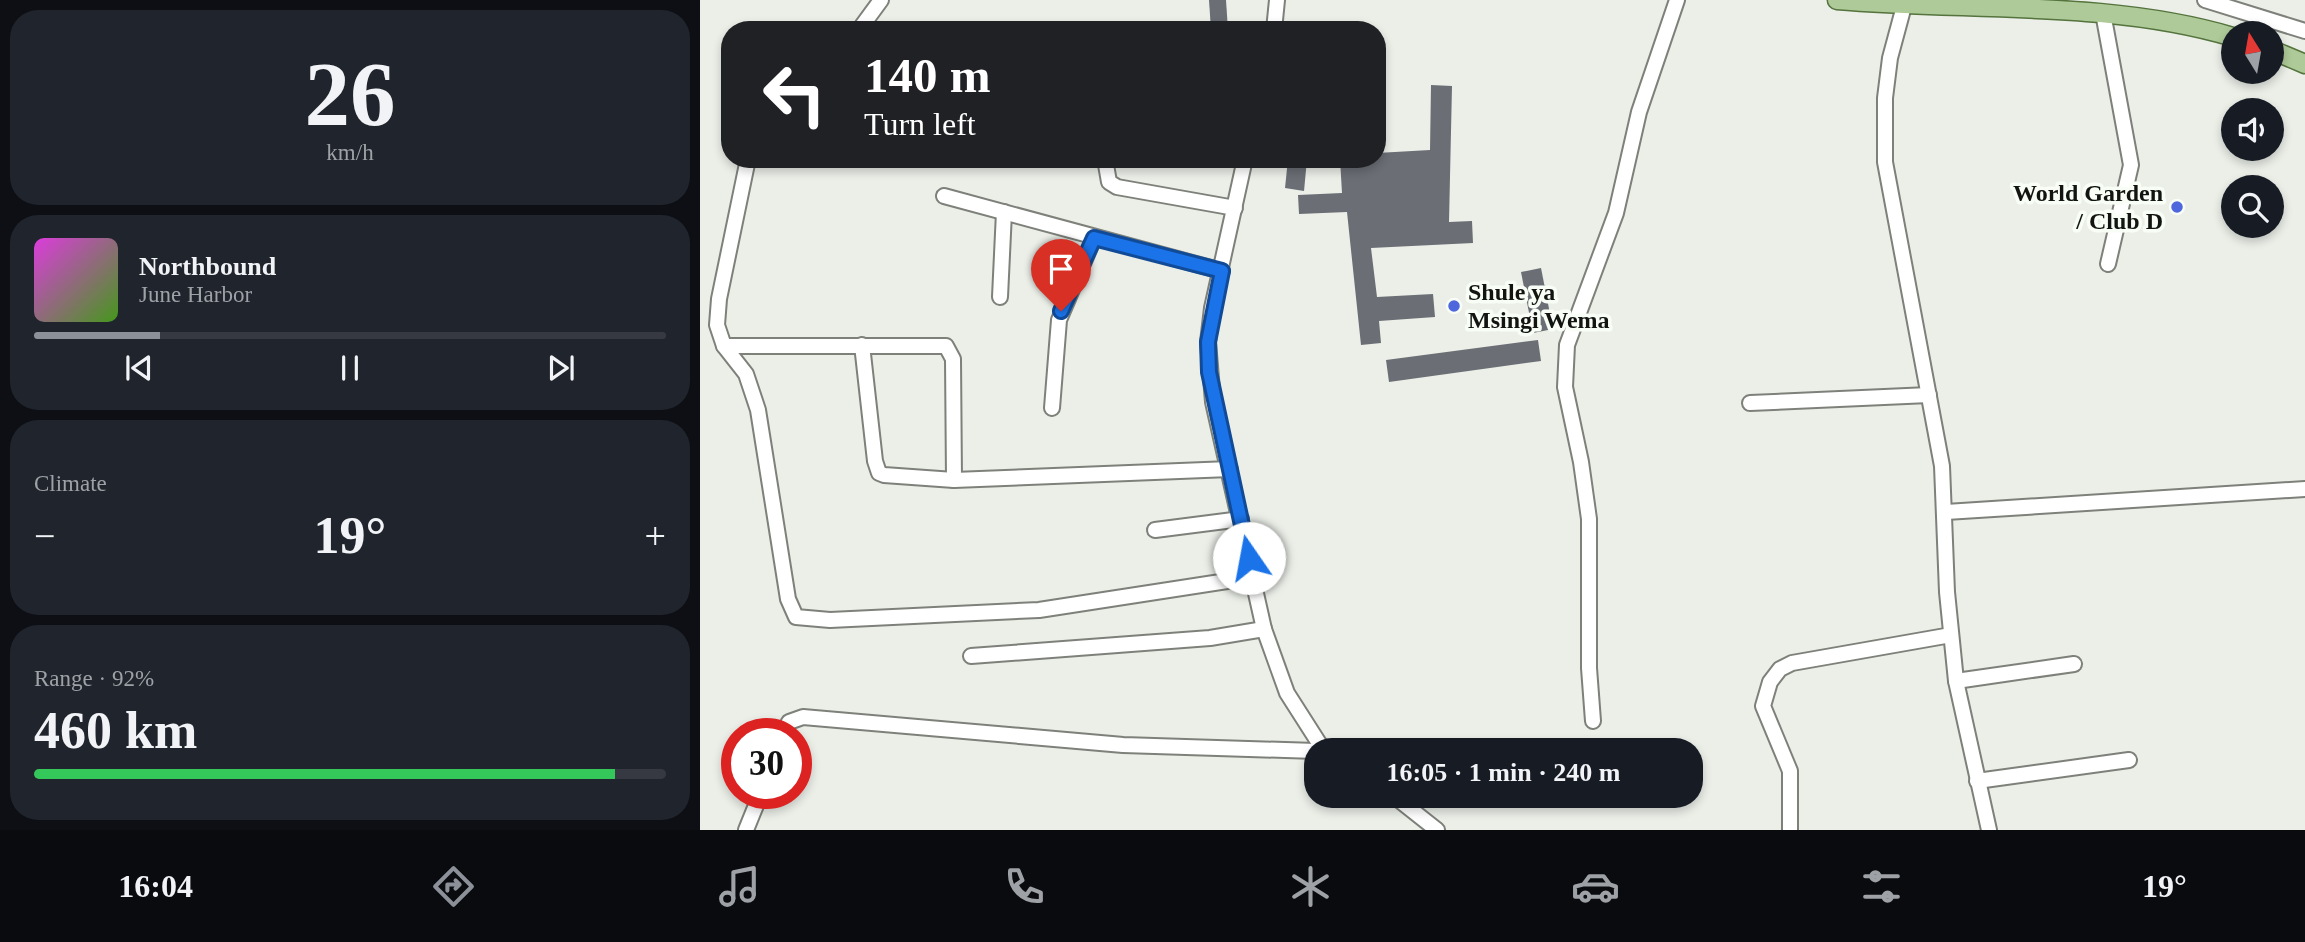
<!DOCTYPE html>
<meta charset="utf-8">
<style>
:root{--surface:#171b24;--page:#20242c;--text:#f1f3f6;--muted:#9ea1a6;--line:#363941;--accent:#8c9099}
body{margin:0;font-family:"Times New Roman",serif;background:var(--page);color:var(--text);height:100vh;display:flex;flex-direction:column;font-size:26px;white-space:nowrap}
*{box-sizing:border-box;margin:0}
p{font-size:23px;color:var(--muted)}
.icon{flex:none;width:38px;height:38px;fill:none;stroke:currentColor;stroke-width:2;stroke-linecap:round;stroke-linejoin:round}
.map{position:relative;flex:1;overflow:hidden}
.side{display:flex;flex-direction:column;gap:10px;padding:10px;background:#0d0f14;width:700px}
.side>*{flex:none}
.hud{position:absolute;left:21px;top:21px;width:665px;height:147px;border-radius:28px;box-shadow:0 4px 10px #0003;background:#202124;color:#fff;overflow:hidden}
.needle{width:46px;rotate:349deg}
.fabs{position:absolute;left:1521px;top:21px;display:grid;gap:14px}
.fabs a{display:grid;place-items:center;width:63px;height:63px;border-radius:50%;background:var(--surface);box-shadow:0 4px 10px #0003;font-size:35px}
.speed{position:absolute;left:21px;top:718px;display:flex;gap:14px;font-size:35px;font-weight:700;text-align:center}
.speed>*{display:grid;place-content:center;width:91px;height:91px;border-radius:50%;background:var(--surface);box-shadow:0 4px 10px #0003;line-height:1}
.speed .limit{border:10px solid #d22;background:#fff;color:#111}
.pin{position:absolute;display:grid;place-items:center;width:60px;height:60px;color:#fff;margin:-72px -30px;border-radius:50% 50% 50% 0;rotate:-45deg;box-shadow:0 0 7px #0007}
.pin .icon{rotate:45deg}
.me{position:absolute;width:77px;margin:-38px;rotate:348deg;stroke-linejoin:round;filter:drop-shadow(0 0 5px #0008)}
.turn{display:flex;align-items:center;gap:24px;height:147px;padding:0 28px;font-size:32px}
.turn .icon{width:91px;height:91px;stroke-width:2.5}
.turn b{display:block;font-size:49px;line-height:60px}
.big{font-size:52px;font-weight:800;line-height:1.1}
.side .widget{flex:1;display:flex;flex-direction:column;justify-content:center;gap:10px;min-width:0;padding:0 24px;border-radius:28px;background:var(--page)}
.side .dial{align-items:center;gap:0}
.dial b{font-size:91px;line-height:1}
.song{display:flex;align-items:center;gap:21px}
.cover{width:84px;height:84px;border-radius:10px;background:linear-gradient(135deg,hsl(300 70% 55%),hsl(100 70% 35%))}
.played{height:7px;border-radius:4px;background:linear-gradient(90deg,var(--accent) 20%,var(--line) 20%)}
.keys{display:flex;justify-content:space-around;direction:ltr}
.heat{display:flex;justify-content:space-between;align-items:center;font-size:38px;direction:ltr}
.charge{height:10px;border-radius:5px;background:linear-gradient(90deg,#34c759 92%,var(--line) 0)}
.trip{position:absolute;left:604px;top:738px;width:399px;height:70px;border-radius:28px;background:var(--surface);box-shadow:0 4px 10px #0003;font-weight:800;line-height:70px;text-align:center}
.tab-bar{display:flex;height:112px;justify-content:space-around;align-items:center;background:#090b0e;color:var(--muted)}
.tab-bar .icon{width:49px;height:49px}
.tab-bar .current{color:var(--accent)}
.tab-bar b{font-size:32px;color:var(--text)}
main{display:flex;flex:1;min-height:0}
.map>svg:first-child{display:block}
</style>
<main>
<section class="side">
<div class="widget dial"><b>26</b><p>km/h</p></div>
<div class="widget">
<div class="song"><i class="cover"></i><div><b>Northbound</b><p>June Harbor</p></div></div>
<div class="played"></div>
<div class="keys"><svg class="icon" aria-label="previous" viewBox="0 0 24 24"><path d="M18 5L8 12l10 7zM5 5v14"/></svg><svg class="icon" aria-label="pause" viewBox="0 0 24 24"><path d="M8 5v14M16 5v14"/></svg><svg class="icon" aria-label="next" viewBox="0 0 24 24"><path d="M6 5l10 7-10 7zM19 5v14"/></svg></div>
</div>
<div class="widget"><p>Climate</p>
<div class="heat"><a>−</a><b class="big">19°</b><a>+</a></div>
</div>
<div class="widget"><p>Range · 92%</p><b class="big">460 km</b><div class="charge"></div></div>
</section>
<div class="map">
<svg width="1605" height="830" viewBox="0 0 1605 830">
<rect width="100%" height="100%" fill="#ebefe8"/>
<g fill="#6b6e75">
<polygon points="509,0 526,0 528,30 511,30"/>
<polygon points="731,85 752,86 749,222 772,221 773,243 671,248 677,297 733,294 735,317 679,321 681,343 661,345 647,212 599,214 598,195 642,193 640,159 677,159 677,153 730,150"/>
<polygon points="588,159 607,159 604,191 585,188"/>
<polygon points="841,268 853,329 833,333 821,272"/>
<polygon points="838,340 841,361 689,382 686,360"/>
</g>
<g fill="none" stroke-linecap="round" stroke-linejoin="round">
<defs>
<g id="minor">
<polyline points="1505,0 1605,31"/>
<polyline points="1204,6 1190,58 1185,98 1185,162 1242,466 1247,592 1256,681 1289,830"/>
<polyline points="1403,13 1431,165 1408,264"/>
<polyline points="159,30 181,0"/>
<polyline points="574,30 577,0"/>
<polyline points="48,159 19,299 17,325 24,346 46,374 58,410 88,599 96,617 130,620 339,610 553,577"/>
<polyline points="405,159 409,182 417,187 535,208"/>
<polyline points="545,159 512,308 508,342 513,402 564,629 587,693 624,751"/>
<polyline points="244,196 522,271"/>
<polyline points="300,297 304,212"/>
<polyline points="162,345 175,461 179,473 184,475 254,480 530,469"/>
<polyline points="24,346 246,346 253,359 254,480"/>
<polyline points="1050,403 1229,395"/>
<polyline points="352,408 359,320 394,238"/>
<polyline points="1246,512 1605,489"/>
<polyline points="455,530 541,519"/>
<polyline points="271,656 510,638 564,629"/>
<polyline points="1256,681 1374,664"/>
<polyline points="893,721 889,668 889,519 881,462 865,387 867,345 916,213 939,112 977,0"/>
<polyline points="84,733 89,722 103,717 423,745 616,751"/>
<polyline points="1277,781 1429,760"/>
<polyline points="694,796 737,830"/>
<polyline points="46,830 61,793"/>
<polyline points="1090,830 1090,771 1063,706 1070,682 1080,669 1092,663 1251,635"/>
</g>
<g id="major">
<path d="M1137 0C1265 11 1410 0 1533 37"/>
<polyline points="1572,50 1605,64"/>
</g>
</defs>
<use href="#minor" stroke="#7d817a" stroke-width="18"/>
<use href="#major" stroke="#54733d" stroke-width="21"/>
<use href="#minor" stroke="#fff" stroke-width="14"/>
<use href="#major" stroke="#aeca98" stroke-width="18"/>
</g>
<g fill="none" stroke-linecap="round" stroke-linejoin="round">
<defs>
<polyline id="route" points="361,311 394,238 522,271 508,342 509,372 549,558"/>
</defs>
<use href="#route" stroke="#114b97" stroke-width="18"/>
<use href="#route" stroke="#1a73e8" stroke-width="12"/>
</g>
<g fill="#4e67dc" stroke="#f8fdf5" stroke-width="2.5">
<circle cx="1477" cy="207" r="7"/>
<circle cx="754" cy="306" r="7"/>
</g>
<g text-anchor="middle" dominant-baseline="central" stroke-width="7" stroke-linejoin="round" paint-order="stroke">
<g font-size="24" font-weight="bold" fill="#121411" stroke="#f8fdf5" text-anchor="end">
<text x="1463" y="193">World Garden<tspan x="1463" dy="28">/ Club D</tspan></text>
<text x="768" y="292" text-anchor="start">Shule ya<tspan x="768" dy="28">Msingi Wema</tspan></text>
</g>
</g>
</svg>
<div class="fabs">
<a><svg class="needle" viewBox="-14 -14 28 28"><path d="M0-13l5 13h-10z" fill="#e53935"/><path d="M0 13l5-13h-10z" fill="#9ea1a6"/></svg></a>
<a><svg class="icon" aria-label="sound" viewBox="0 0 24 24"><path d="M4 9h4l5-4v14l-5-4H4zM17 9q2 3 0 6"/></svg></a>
<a><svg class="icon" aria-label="search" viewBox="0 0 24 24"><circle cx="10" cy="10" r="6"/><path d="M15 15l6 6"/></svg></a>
</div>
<div class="speed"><div class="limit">30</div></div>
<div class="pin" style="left:361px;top:311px;background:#d93025"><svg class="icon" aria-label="arrive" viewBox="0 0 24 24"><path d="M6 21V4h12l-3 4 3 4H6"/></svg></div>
<svg class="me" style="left:549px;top:558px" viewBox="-20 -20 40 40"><circle r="19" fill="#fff"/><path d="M0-13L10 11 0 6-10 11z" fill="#1a73e8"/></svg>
<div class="trip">16:05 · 1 min · 240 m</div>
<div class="hud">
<div class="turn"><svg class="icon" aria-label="left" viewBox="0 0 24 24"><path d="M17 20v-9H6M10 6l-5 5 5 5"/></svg><div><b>140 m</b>Turn left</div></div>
</div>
</div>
</main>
<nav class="tab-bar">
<b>16:04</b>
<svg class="icon current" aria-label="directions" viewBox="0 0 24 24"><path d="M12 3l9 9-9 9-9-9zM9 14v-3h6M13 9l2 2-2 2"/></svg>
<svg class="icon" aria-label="music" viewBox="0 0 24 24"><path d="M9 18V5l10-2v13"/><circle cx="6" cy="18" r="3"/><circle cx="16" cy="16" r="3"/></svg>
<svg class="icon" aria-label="phone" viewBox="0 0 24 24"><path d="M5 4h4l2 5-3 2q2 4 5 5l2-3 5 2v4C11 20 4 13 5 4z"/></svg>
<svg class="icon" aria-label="climate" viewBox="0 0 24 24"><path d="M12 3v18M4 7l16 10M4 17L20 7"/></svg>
<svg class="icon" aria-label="car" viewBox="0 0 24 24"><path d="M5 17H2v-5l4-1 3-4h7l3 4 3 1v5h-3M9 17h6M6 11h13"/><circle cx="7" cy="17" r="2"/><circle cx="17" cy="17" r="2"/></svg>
<svg class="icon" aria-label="filters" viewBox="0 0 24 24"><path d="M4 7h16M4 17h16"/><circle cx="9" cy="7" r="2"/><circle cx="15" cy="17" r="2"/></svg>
<b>19°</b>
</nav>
